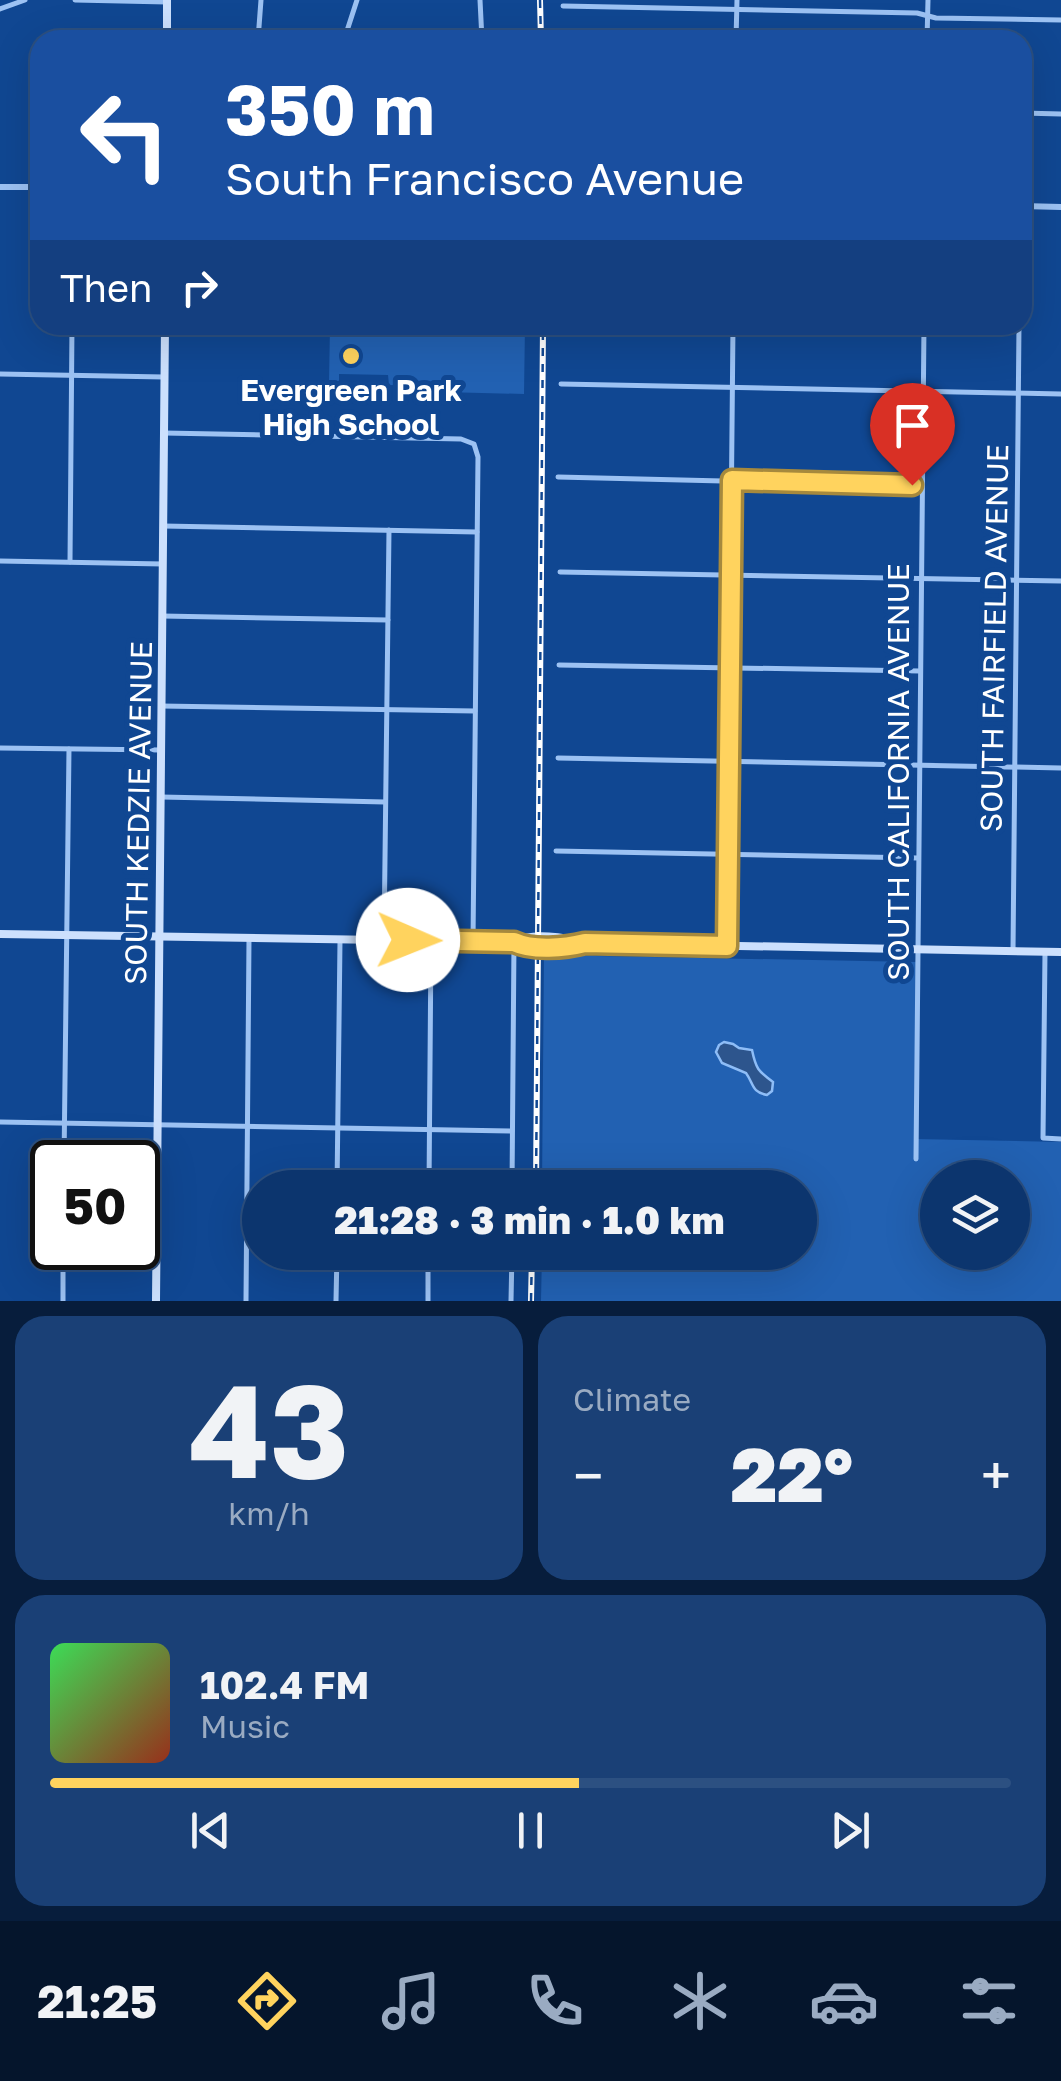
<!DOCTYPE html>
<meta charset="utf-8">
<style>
:root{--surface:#0c356e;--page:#1a4076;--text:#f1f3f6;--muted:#9aabc2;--line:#2c5081;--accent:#ffd35e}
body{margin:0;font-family:"Golos Text",sans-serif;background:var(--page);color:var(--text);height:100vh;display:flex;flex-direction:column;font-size:38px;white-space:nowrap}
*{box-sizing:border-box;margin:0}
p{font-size:32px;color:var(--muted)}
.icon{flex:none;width:55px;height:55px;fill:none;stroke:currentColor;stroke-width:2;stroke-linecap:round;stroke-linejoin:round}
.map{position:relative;height:1301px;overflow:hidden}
.panel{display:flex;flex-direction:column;gap:15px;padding:15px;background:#071d3c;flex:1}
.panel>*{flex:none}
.banner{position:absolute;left:30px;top:30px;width:1002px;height:305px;border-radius:30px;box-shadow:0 10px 40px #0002,0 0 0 2px var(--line);background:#1a4fa0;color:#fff;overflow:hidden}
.fabs{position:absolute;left:920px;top:1160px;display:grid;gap:20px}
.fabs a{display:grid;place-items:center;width:110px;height:110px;border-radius:50%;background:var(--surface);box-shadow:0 10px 40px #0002,0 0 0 2px var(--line);font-size:50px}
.speed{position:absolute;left:30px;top:1140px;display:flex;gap:20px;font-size:50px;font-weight:700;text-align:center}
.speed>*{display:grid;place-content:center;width:130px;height:130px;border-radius:50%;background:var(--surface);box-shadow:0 10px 40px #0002,0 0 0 2px var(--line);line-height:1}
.speed .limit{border:5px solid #111;border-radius:15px;background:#fff;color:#111}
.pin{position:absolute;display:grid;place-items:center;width:85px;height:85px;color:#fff;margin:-102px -42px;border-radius:50% 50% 50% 0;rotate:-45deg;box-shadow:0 0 10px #0007}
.pin .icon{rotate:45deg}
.me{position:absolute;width:110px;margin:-55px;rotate:91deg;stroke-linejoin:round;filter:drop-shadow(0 0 8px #0008)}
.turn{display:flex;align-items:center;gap:35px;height:210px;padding:0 30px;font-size:45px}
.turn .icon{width:130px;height:130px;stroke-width:2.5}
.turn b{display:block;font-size:70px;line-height:85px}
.then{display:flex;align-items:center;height:95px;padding:0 30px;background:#0003;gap:20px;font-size:38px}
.big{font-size:75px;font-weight:800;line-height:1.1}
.panel .card{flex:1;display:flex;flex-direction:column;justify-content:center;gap:15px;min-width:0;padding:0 35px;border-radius:30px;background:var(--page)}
.panel .dial{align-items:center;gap:0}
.dial b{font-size:130px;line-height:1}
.song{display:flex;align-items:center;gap:30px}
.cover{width:120px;height:120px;border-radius:15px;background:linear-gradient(135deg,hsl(130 70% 55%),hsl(10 70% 35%))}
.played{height:10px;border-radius:5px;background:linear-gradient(90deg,var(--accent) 55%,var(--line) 55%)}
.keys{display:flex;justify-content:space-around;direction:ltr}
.heat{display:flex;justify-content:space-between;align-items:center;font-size:55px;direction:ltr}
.panel .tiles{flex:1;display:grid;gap:15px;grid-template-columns:1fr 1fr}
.card:last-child{grid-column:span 2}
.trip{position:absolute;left:242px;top:1170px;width:575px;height:100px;border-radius:50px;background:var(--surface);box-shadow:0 10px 40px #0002,0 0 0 2px var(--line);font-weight:800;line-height:100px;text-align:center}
.menu{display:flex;height:160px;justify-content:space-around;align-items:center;background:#05152c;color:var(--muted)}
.menu .icon{width:70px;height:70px}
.menu .selected{color:var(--accent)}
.menu b{font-size:45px;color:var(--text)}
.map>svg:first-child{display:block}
</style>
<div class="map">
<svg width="1061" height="1301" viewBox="0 0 1061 1301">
<rect width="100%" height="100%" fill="#104792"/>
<g fill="#2261b2" fill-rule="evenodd">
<polygon points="330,325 525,325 524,394 443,392 442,386 389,385 388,375 339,374 339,383 329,383"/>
<polygon points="553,325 609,325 609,336 553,335"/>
<path d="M544 955 916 962 914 1139 1061 1142V1301H541L542 1253 800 1252V1188L542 1187ZM938 1178H1012V1252H938Z"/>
</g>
<path fill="#2d558d" stroke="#8ebdf7" stroke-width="2.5" d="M724 1042 733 1044 739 1048 752 1050C756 1069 758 1071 773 1082L772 1091 767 1095C751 1092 754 1084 746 1073L722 1063 716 1052 719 1045Z"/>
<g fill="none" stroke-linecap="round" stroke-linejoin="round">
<g stroke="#9cc2f3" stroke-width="5">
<polyline points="75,0 167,2"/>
<polyline points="480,0 482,40"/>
<polyline points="563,6 917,13 936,18 1061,20"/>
<polyline points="0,9 25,0"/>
<polyline points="346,35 361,40"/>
<polyline points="258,40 261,0"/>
<polyline points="344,40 357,0"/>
<polyline points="736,40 737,0"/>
<polyline points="927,40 928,0"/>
<polyline points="1022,113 1061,114"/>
<polyline points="0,374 164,377"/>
<polyline points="561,384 1061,394"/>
<polyline points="164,433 461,439 474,444 478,457 473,941"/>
<polyline points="558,477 922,486"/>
<polyline points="163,526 477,532"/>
<polyline points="0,561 163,564"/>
<polyline points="70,562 72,325"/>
<polyline points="560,572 1061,581"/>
<polyline points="162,616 388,620"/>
<polyline points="559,665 920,671"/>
<polyline points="161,706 475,711"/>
<polyline points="0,748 161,750"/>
<polyline points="558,758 1061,768"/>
<polyline points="161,797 385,802"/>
<polyline points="556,851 918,858"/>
<polyline points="384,940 389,530"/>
<polyline points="727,945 733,325"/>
<polyline points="1013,951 1019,325"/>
<polyline points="1045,952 1043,1138 1061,1139"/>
<polyline points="0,1122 512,1131"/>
<polyline points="916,1159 924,325"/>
<polyline points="64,1162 69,749"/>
<polyline points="337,1188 340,941"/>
<polyline points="429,1188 431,941"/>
<polyline points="512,1188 514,942"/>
<polyline points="63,1301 63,1248"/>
<polyline points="246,1301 249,939"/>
<polyline points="336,1301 337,1252"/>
<polyline points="428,1301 428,1252"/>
<polyline points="511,1301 512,1252"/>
</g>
<g stroke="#9cc2f3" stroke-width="6">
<polyline points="0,187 40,187"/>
<polyline points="1022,206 1061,207"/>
</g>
<g stroke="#cce0fd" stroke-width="8">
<polyline points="167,40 167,0"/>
<polyline points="0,934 514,942 520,946 571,947 585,943"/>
<path d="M514 942C532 932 565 937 585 943L1061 952"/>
<polyline points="156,1301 165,325"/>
</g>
<defs>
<g id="rail">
<polyline points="540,0 541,40"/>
<polyline points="536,1188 543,325"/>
<polyline points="531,1301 532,1252"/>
</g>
</defs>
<use href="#rail" stroke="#fff" stroke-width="6"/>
<use href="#rail" stroke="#104792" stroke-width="2.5" stroke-dasharray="8" stroke-linecap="butt"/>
</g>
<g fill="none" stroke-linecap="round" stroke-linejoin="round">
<defs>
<path id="route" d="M408 940 514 942C533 951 565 948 585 943L727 946 732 480 912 485"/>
</defs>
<use href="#route" stroke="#a6893d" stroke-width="25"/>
<use href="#route" stroke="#ffd35e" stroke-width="18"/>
</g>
<circle fill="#ffd35e" stroke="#104792" stroke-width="4" cx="351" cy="356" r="10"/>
<g text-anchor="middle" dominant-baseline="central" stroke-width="10" stroke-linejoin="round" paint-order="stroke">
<g font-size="30" font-weight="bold" fill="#fff" stroke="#104792">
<text x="351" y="390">Evergreen Park<tspan x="351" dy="34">High School</tspan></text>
</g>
<g font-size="30" fill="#fff" stroke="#104792">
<text transform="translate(994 638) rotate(-89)">SOUTH FAIRFIELD AVENUE</text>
<text transform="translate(898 772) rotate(-90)">SOUTH CALIFORNIA AVENUE</text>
<text transform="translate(138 813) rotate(-89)">SOUTH KEDZIE AVENUE</text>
</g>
</g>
</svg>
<div class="fabs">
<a><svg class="icon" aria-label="layers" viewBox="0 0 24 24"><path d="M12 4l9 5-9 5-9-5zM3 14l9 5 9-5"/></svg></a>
</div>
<div class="speed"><div class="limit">50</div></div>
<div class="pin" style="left:912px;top:485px;background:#d93025"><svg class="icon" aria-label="arrive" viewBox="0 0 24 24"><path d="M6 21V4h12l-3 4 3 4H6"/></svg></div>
<svg class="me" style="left:408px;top:940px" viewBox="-20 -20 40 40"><circle r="19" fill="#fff"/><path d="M0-13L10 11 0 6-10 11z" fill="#ffd35e"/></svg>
<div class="trip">21:28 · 3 min · 1.0 km</div>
<div class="banner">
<div class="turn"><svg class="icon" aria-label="left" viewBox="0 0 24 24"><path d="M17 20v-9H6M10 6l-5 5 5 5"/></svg><div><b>350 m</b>South Francisco Avenue</div></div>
<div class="then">Then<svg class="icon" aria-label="right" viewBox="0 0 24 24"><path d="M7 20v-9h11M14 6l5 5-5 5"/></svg></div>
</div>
</div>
<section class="panel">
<div class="tiles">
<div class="card dial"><b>43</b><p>km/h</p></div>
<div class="card"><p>Climate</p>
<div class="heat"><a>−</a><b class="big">22°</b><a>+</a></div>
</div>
<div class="card">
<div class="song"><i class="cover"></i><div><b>102.4 FM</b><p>Music</p></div></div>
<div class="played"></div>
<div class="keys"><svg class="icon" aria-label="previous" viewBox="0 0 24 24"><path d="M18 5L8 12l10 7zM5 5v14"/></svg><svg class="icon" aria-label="pause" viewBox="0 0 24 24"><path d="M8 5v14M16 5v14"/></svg><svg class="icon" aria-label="next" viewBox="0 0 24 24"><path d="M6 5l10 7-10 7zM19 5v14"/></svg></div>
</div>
</div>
</section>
<nav class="menu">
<b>21:25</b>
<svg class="icon selected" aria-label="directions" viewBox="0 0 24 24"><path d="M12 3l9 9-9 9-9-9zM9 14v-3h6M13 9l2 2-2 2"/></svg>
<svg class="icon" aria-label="music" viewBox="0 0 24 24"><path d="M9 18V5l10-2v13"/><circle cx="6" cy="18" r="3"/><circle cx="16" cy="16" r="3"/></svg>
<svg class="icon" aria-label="phone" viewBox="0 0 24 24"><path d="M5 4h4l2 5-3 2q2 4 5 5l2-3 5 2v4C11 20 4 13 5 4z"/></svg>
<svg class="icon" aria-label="climate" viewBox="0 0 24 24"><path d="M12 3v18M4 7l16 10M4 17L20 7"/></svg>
<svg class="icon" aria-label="car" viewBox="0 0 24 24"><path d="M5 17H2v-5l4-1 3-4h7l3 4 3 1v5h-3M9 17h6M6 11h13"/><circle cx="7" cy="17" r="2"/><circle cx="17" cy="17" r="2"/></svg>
<svg class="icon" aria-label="filters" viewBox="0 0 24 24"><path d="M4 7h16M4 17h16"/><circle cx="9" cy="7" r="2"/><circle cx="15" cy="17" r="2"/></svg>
</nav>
